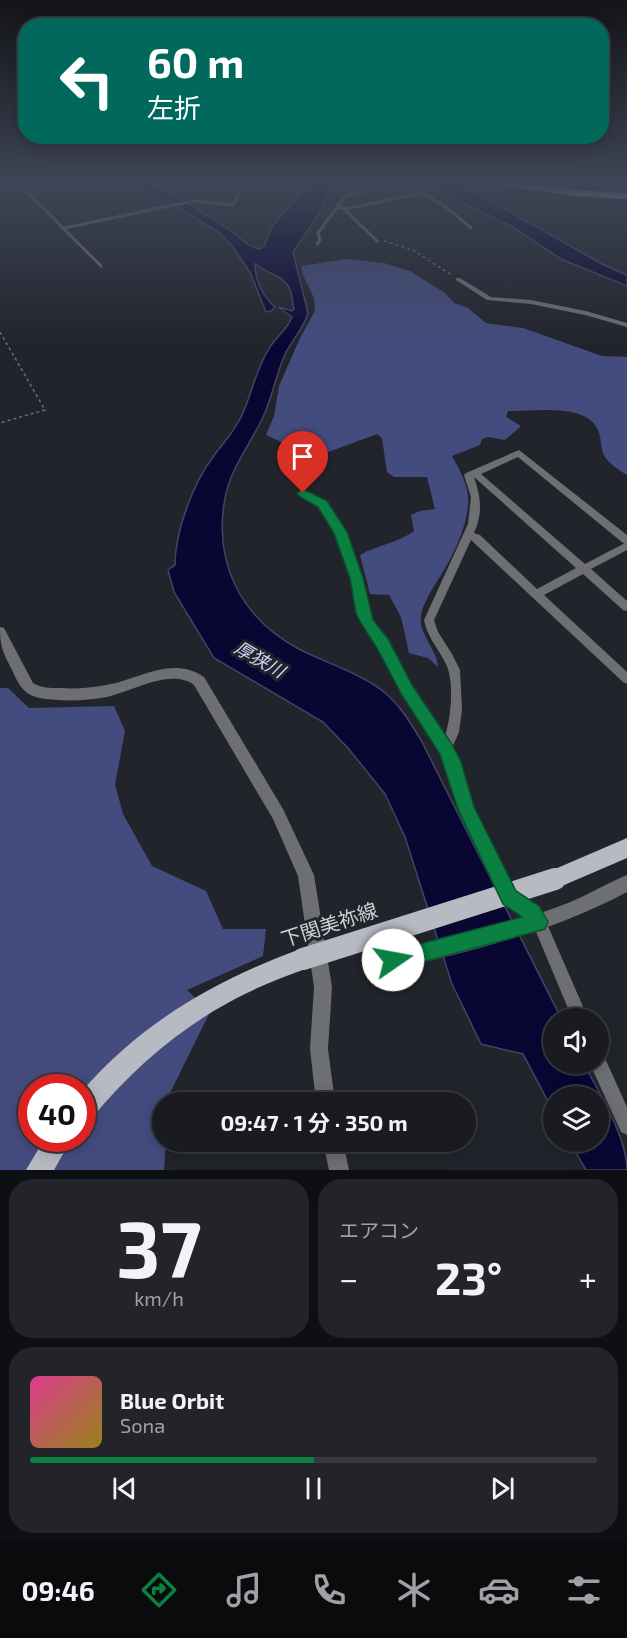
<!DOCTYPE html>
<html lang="ja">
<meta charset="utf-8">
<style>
:root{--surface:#1a1b21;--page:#23242a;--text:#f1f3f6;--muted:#9fa1a5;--line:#38393f;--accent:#0b8043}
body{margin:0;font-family:"Exo 2","Noto Sans JP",sans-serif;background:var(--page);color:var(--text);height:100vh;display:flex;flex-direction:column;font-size:22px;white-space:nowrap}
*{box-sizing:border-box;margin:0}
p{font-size:20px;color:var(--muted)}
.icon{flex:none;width:33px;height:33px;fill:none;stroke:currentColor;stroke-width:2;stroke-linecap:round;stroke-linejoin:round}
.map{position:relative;height:1170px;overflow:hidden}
.drawer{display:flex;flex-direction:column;gap:9px;padding:9px;background:#0e0f12;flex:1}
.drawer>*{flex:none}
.guide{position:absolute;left:18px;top:18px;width:591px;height:126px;border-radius:24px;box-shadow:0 3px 15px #0003,0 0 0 2px var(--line);background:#00695c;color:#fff;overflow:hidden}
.tools{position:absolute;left:543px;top:1008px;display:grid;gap:12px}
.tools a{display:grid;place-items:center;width:66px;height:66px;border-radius:50%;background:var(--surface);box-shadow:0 3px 15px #0003,0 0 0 2px var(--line);font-size:30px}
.speed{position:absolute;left:18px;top:1074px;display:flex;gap:12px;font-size:30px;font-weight:700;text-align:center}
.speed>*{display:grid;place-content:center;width:78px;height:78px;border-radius:50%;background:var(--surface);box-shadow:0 3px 15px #0003,0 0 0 2px var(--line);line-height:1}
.speed .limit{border:9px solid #d22;background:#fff;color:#111}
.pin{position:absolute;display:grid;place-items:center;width:51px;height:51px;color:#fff;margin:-62px -26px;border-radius:50% 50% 50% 0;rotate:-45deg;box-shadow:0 0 6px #0007}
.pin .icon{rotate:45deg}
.me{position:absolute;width:66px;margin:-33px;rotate:78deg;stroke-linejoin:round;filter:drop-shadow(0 0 4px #0008)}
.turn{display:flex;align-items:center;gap:21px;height:126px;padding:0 30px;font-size:27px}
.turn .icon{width:78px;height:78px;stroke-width:2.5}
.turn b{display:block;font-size:42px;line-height:51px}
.big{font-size:45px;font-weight:700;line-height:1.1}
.drawer .widget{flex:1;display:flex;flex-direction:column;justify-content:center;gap:9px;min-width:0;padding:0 21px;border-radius:24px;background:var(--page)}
.drawer .dial{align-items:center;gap:0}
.dial b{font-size:78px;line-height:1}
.song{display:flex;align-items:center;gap:18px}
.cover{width:72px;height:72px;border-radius:9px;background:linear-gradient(135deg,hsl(330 70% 55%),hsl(50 70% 35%))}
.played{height:6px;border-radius:3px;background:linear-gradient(90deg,var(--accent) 50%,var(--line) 50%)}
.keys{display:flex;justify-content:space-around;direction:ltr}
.heat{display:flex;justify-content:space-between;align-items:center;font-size:33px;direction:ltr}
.drawer .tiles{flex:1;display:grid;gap:9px;grid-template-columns:1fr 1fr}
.widget:last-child{grid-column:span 2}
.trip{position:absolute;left:152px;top:1092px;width:324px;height:60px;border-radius:30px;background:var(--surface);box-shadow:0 3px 15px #0003,0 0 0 2px var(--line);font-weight:700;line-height:60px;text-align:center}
.tabs{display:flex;height:96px;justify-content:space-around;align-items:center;background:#0a0b0d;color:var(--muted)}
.tabs .icon{width:42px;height:42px}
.tabs .on{color:var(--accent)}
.tabs b{font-size:27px;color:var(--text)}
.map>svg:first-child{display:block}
</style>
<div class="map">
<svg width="627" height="1170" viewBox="0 0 627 1170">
<rect width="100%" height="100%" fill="#22242c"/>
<g fill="#444c7f" fill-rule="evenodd">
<path d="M346 259 384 263 410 271 445 293 454 303 468 308 486 323 523 328 602 356 627 357V475C619 470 606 462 603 453 601 446 601 437 598 430 586 402 532 412 508 411L506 417 521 426 505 440 488 437 482 439 480 445 452 456C460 470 470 488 468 504 467 525 455 552 444 570 436 584 424 599 421 615 418 634 437 649 438 667L428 658 409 653 401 617 389 595 370 594 360 555C377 545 398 543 414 531L411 515 420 511 435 509 427 477H394L387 472 382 438 377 434 312 458 303 466 295 465 296 449 266 435 274 416 279 386 300 338 315 311 314 298 303 275 301 266Z"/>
<path d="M0 688H8L29 708 114 706 125 731 115 784 123 814 152 866 206 891 223 929H266L263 956 187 990 210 1012 168 1097V1102H162V1142H166L164 1170H0ZM32 1088H82V1138H32Z"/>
</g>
<g fill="#090634" stroke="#454365" stroke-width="1.5">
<path d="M312 183H340L329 194 313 223 293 252 308 313C304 328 293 339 286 352 276 373 273 396 263 417 251 443 230 469 225 498 213 563 241 618 299 649 324 662 364 675 384 692 401 706 411 724 422 742L561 1018H554V1064H584C599 1093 627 1137 627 1170H586L570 1142H598V1096H554L553 1111 523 1054 481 1044 452 984 405 837 385 794 348 748 323 722 214 658 174 592 168 570 175 565C175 532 193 483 213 457 223 443 235 431 242 415 252 393 257 366 270 347 277 336 287 330 292 317L278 307 292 311 294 309C292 303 293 296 290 290 285 275 265 273 255 264 255 280 263 297 275 307L271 311 266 312 250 272 232 246 220 233 143 185C174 193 201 211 228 229 239 236 247 247 260 249L264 246 272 226Z"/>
<polygon points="422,183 459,183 602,264 627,275 627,286 561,259 511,226"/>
</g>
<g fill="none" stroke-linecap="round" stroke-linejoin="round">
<polygon fill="#090634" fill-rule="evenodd" points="131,183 145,183 175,198 173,200 165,200"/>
<g stroke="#6d6f76" stroke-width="1.5" stroke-dasharray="3 3" stroke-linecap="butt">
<polyline points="384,241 413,250 453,276"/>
<polyline points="0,332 45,410 0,423"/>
</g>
<g stroke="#6e6f73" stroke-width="3">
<polyline points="18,183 101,266"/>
<path d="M378 189C421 185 440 201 471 228"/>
<polyline points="338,207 344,209 424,193"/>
<polyline points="344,209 377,241"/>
<polyline points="64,228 193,201 233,205 243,183"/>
<polyline points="317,244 320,240 318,233 346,195 378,189 374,183"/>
</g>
<g fill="#6e6f73" fill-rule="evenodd">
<polygon points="456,278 460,278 491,297 531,300 586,311 627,323 627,327 585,315 531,304 487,300 456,280"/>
<path d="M519 450 627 535V550L591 569 627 601V611L623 610 583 574 544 595 627 672V684L623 682 471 540 434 620 438 632 452 654 460 670 462 710 459 732 452 748 472 807 515 892 537 907 544 917 588 1018H572L534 927 527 917 505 902 459 809 441 751 403 694 378 646 363 623 358 613 352 578 335 533 319 506 298 493 303 490 306 491 325 502 345 532 362 578 368 613 386 640 411 686 445 736C451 717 455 680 445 662 437 647 427 636 424 620L468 524 471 497 464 475 466 473ZM518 457 623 543H625L585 564 481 474ZM474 477 576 568 537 589 480 535 474 533C483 513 481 498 474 477Z"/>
<polygon points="598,1054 604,1056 627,1107 627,1135 621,1132 590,1064 598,1064"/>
</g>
<g fill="#6e6f73" fill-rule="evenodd">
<path d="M0 627 4 628 33 683C42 688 49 688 60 688 75 689 91 688 106 685 140 679 172 655 204 677L283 809 314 875 332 987 328 1049 335 1102H316L310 1049 314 987 298 876 273 819 194 685C171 668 133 691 107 697 91 700 74 701 57 700 30 698 23 695 12 670 3 652 0 648 0 627Z"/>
<path d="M627 875V892C554 931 474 951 393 969L387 966 384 960 387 954 393 951C452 939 512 925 568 903 588 895 607 883 627 875Z"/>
<polygon points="323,1142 343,1142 349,1170 329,1170"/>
</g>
<g fill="#b8bac3" fill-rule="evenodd">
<polygon points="627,838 627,858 555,889 548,886 545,879 548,872"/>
<path d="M303 948 311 951 314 959 311 967C289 975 267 983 247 993 185 1023 135 1066 91 1119L82 1122V1091C143 1021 218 979 303 948Z"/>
<polygon points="45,1138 72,1138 54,1170 26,1170"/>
</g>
<polygon fill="#c6c8d2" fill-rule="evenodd" points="502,183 521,183 575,190 627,193 627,199 575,196 506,186"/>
<polyline stroke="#b8bac3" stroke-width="22" points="303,959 555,879"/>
</g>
<linearGradient id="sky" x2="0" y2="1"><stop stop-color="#131418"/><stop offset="0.53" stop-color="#3e4556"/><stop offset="1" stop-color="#3e4556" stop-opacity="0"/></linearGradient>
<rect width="627" height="346" fill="url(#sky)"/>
<polygon fill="#0b8043" stroke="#07532c" stroke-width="1.5" points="303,489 327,501 347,532 363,578 373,620 388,639 412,685 451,743 461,762 474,807 516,891 539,906 548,922 545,929 393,970 386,967 383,960 386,954 393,951 522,917 503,904 458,809 440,754 402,695 377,648 361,623 356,613 350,578 334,533 318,507 299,496 297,493"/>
<g text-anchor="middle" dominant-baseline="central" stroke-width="6" stroke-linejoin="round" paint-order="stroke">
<g font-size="18" font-style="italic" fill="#d0d8f9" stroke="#22242c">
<text transform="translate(260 659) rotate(30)">厚狭川</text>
</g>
<g font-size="20" fill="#d0d1d7" stroke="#22242c">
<text transform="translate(329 924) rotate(-18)">下関美祢線</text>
</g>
</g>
</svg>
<div class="tools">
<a><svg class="icon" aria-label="sound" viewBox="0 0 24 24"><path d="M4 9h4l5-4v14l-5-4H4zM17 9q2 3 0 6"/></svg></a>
<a><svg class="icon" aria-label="layers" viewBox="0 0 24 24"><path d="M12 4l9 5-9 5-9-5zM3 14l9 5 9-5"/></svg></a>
</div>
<div class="speed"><div class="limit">40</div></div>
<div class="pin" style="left:303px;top:493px;background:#d93025"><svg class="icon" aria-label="arrive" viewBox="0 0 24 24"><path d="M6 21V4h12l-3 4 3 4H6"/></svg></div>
<svg class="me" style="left:393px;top:960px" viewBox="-20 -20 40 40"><circle r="19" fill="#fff"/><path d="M0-13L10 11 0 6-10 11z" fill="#0b8043"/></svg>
<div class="trip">09:47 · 1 分 · 350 m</div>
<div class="guide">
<div class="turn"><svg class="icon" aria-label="left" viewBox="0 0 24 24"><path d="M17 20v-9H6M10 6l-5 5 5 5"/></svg><div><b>60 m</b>左折</div></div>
</div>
</div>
<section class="drawer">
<div class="tiles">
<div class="widget dial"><b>37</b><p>km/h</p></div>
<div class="widget"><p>エアコン</p>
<div class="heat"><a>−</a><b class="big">23°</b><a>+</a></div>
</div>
<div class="widget">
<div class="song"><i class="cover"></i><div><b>Blue Orbit</b><p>Sona</p></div></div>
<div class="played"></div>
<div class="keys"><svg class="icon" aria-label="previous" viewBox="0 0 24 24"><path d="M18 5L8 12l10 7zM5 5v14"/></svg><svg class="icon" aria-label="pause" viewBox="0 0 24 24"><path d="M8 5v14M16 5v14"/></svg><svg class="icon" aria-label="next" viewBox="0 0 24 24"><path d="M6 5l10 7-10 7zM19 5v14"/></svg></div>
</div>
</div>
</section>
<nav class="tabs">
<b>09:46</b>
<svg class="icon on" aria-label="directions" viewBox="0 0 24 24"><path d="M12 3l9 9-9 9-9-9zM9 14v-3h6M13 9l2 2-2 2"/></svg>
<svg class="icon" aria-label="music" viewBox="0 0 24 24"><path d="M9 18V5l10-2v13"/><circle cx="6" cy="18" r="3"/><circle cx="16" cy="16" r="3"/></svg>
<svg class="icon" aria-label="phone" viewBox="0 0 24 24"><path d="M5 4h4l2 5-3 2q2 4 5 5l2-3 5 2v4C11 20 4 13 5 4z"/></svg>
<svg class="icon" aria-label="climate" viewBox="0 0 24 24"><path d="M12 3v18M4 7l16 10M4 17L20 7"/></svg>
<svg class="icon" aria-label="car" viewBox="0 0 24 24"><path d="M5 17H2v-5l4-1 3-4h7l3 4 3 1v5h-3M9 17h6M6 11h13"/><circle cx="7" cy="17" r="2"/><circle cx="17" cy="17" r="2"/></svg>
<svg class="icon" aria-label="filters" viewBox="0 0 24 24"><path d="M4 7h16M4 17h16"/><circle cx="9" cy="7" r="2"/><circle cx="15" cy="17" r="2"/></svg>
</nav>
